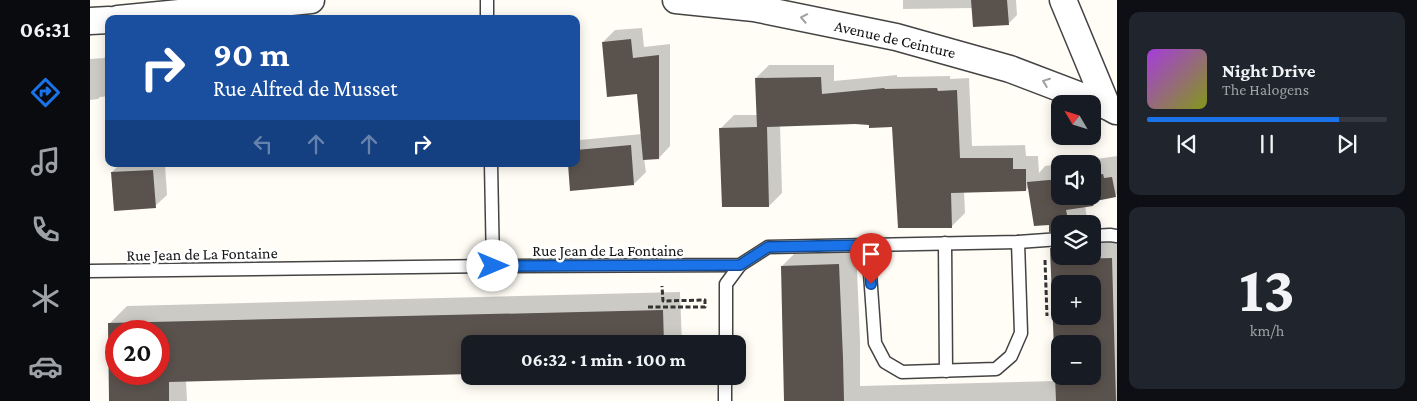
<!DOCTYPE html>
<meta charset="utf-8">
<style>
:root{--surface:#171b24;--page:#20242c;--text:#f1f3f6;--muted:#9ea1a6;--line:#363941;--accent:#1a73e8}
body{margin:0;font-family:"Crimson Pro",serif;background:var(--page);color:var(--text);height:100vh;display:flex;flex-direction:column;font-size:19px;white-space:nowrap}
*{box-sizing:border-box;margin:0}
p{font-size:16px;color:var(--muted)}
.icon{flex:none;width:28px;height:28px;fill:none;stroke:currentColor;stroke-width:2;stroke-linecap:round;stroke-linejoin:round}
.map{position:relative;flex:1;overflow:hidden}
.sheet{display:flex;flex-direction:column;gap:12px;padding:12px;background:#0d0f14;width:300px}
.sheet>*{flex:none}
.hud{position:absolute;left:15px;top:15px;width:475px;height:152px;border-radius:10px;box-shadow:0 2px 12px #0003;background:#1a4fa0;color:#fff;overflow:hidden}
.needle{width:32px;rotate:308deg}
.tools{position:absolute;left:961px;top:95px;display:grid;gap:10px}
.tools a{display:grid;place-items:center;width:50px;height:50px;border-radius:10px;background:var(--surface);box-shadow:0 2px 12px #0003;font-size:25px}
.speed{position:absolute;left:15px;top:320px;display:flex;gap:10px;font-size:25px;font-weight:700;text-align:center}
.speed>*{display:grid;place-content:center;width:65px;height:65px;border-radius:50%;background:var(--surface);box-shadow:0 2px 12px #0003;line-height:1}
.speed .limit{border:8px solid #d22;background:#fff;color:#111}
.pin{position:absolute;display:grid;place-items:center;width:42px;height:42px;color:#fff;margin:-51px -21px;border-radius:50% 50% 50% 0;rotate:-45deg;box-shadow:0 0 5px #0007}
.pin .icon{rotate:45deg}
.me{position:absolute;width:55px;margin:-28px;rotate:90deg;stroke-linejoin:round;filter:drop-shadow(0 0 4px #0008)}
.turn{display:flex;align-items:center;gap:18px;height:105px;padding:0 25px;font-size:22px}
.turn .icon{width:65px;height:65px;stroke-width:2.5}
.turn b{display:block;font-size:35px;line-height:42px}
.lanes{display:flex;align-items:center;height:48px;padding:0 25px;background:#0003;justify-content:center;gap:25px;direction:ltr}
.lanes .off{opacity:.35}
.sheet .tile{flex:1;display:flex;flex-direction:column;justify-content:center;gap:8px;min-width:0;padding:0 18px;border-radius:10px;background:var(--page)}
.sheet .dial{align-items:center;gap:0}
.dial b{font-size:65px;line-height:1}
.song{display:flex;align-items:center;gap:15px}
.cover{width:60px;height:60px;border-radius:8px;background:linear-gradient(135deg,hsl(280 70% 55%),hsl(70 70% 35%))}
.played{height:5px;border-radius:2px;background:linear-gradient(90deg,var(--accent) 80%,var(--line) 80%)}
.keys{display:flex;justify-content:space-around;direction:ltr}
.trip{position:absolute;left:371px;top:335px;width:285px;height:50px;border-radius:10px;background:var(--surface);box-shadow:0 2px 12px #0003;font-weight:700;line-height:50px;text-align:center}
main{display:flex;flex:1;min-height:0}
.dock{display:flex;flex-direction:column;width:90px;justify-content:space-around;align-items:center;background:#090b0e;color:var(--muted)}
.dock .icon{width:35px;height:35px}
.dock .current{color:var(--accent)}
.dock b{font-size:22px;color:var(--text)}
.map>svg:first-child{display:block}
</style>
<main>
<nav class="dock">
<b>06:31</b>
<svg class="icon current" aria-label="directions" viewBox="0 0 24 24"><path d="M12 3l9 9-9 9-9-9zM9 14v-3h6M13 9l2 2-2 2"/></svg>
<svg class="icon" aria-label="music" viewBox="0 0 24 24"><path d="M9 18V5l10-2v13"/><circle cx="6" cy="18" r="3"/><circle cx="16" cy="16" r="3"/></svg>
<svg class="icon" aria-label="phone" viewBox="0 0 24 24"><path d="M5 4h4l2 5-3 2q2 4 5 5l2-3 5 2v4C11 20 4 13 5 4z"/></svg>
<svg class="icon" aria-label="climate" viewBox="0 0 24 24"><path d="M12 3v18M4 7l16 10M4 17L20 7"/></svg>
<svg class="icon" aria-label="car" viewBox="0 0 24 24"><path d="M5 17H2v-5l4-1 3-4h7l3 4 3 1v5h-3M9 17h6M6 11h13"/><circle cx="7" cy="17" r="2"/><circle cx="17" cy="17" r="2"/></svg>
</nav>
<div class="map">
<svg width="1027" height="401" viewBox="0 0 1027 401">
<rect width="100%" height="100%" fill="#fffdf5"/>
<g fill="#0003" fill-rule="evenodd">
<polygon points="813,0 926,0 927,15 918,24 883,8 813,9"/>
<polygon points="552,28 554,47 580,44 580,146 569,158 554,158 556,172 544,184 482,190 479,164 486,164 486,143 490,140 552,134 548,93 513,42 525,30"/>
<polygon points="19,53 19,96 10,97 8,99 0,100 0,59 14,58"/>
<polygon points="679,65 744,65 744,81 807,75 807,77 860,76 860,79 879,78 882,146 935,145 936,156 948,156 949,173 955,166 970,164 970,196 1002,196 1002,164 973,164 1027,156 1027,194 1025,196 1007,200 995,206 998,224 970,224 970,230 960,224 939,187 936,190 874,191 875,213 862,226 803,126 780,123 690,125 692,193 679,206 631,128 644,115 668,115 666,78"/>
<polygon points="30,164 75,164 77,195 65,206 22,172"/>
<path d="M970 239V256H1002V243L1027 242V401H695L692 266 709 249 766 247 770 340V386L966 381 961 248ZM970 284H1002V316H970ZM970 344H1002V376H970Z"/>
<path d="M590 292 592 344H380V373L96 380 97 401H20V323L37 306ZM26 331H69V374H26Z"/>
</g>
<g fill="#5a524d" fill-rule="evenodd">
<polygon points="881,0 917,0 919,25 883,27"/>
<polygon points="541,39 543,58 569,55 569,159 553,160 547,94 517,97 512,42"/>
<polygon points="731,77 732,94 794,88 795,89 847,88 848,91 867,90 870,158 923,158 923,169 936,169 936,191 861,193 862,228 808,228 802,127 779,128 779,125 765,124 677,127 679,207 632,207 629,128 667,127 665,78"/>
<polygon points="541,145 544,185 480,191 478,164 486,164 486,150"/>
<polygon points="63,170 66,208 24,211 21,172"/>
<polygon points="1013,174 1014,178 1022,177 1026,197 1006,201 1003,206 976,210 979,224 970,224 970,231 959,232 959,225 944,226 937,182 970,179 970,196 1002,196 1002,175"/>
<path d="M970 247V256H985V259L1022 258 1026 401H966L960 248ZM970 284H1002V316H970ZM970 344H1002V376H970Z"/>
<polygon points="749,264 753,358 754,401 694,401 691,266"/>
<path d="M573 310 574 344H380V374L79 382V401H19L18 323ZM26 331H69V374H26Z"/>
</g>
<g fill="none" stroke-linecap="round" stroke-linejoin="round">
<defs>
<g id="lane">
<polyline points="397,0 397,19"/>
<polyline points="401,164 403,266"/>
<polyline points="1002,236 1020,235 1027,236"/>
<polyline points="855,243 856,371"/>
<polyline points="778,245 785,343 795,362 812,372 906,369 921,356 931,333 928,242"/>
<polyline points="0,271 403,266 650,265 678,247 928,242 970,239"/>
<polyline points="636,344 636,284 650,265"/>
<polyline points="635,401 635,376"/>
</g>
<g id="street">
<polyline points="586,0 664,8 806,37 920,69 1017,106"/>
<polyline points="973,0 1017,106 1026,111"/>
<polyline points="28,19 221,0"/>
<polyline points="0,21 19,20"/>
</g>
</defs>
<use href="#lane" stroke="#444" stroke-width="15"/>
<use href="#street" stroke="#444" stroke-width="29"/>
<g stroke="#333" stroke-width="3" stroke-dasharray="5 2.5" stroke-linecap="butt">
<polyline points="955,260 957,316"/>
<polyline points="558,307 615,307 615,300 573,301 572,286"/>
</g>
<use href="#lane" stroke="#fff" stroke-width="12"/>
<use href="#street" stroke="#fff" stroke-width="26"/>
</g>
<defs><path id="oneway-chevron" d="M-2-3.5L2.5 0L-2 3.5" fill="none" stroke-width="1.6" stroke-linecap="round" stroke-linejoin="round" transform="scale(1.25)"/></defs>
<g stroke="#a0a0a0">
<use href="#oneway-chevron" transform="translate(714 18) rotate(-169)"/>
<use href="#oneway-chevron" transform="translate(956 82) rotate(-159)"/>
</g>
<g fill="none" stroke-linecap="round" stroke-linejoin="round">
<defs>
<polyline id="route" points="403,266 650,265 678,247 778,245 781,284"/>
</defs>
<use href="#route" stroke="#114b97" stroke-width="12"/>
<use href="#route" stroke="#1a73e8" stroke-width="9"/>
</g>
<g text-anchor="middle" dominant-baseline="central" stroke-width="5" stroke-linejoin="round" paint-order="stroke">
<g font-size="16" fill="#111" stroke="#fff">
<text transform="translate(805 39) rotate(13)">Avenue de Ceinture</text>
<text x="518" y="250">Rue Jean de La Fontaine</text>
<text transform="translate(112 254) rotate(-1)">Rue Jean de La Fontaine</text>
</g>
</g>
</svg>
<div class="tools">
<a><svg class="needle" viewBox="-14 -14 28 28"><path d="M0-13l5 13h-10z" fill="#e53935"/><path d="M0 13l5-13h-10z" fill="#9ea1a6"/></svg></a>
<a><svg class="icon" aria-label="sound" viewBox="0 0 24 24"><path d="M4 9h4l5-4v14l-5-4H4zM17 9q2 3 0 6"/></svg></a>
<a><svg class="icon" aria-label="layers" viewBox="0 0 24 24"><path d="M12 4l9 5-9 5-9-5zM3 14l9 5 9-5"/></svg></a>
<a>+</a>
<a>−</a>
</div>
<div class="speed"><div class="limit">20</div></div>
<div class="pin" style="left:781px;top:284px;background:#d93025"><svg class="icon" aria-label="arrive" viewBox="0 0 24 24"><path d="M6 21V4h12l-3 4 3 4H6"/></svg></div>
<svg class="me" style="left:403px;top:266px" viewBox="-20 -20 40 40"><circle r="19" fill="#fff"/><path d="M0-13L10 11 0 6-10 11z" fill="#1a73e8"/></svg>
<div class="trip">06:32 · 1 min · 100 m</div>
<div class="hud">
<div class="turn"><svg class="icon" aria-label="right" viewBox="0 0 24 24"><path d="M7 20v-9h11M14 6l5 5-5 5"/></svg><div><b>90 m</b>Rue Alfred de Musset</div></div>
<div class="lanes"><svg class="icon off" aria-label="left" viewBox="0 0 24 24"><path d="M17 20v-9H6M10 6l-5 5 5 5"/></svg><svg class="icon off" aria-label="ahead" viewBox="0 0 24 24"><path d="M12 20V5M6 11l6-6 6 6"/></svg><svg class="icon off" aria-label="ahead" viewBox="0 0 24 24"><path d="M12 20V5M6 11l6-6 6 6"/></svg><svg class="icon" aria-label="right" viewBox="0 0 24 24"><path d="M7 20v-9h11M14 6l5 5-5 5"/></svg></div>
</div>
</div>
<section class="sheet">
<div class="tile">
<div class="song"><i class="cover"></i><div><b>Night Drive</b><p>The Halogens</p></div></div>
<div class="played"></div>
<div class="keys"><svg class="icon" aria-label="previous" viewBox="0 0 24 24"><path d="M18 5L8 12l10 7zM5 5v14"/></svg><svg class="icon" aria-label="pause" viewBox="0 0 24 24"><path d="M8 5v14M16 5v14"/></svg><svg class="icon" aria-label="next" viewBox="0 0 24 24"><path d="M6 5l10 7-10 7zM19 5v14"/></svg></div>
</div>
<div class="tile dial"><b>13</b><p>km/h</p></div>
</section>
</main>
